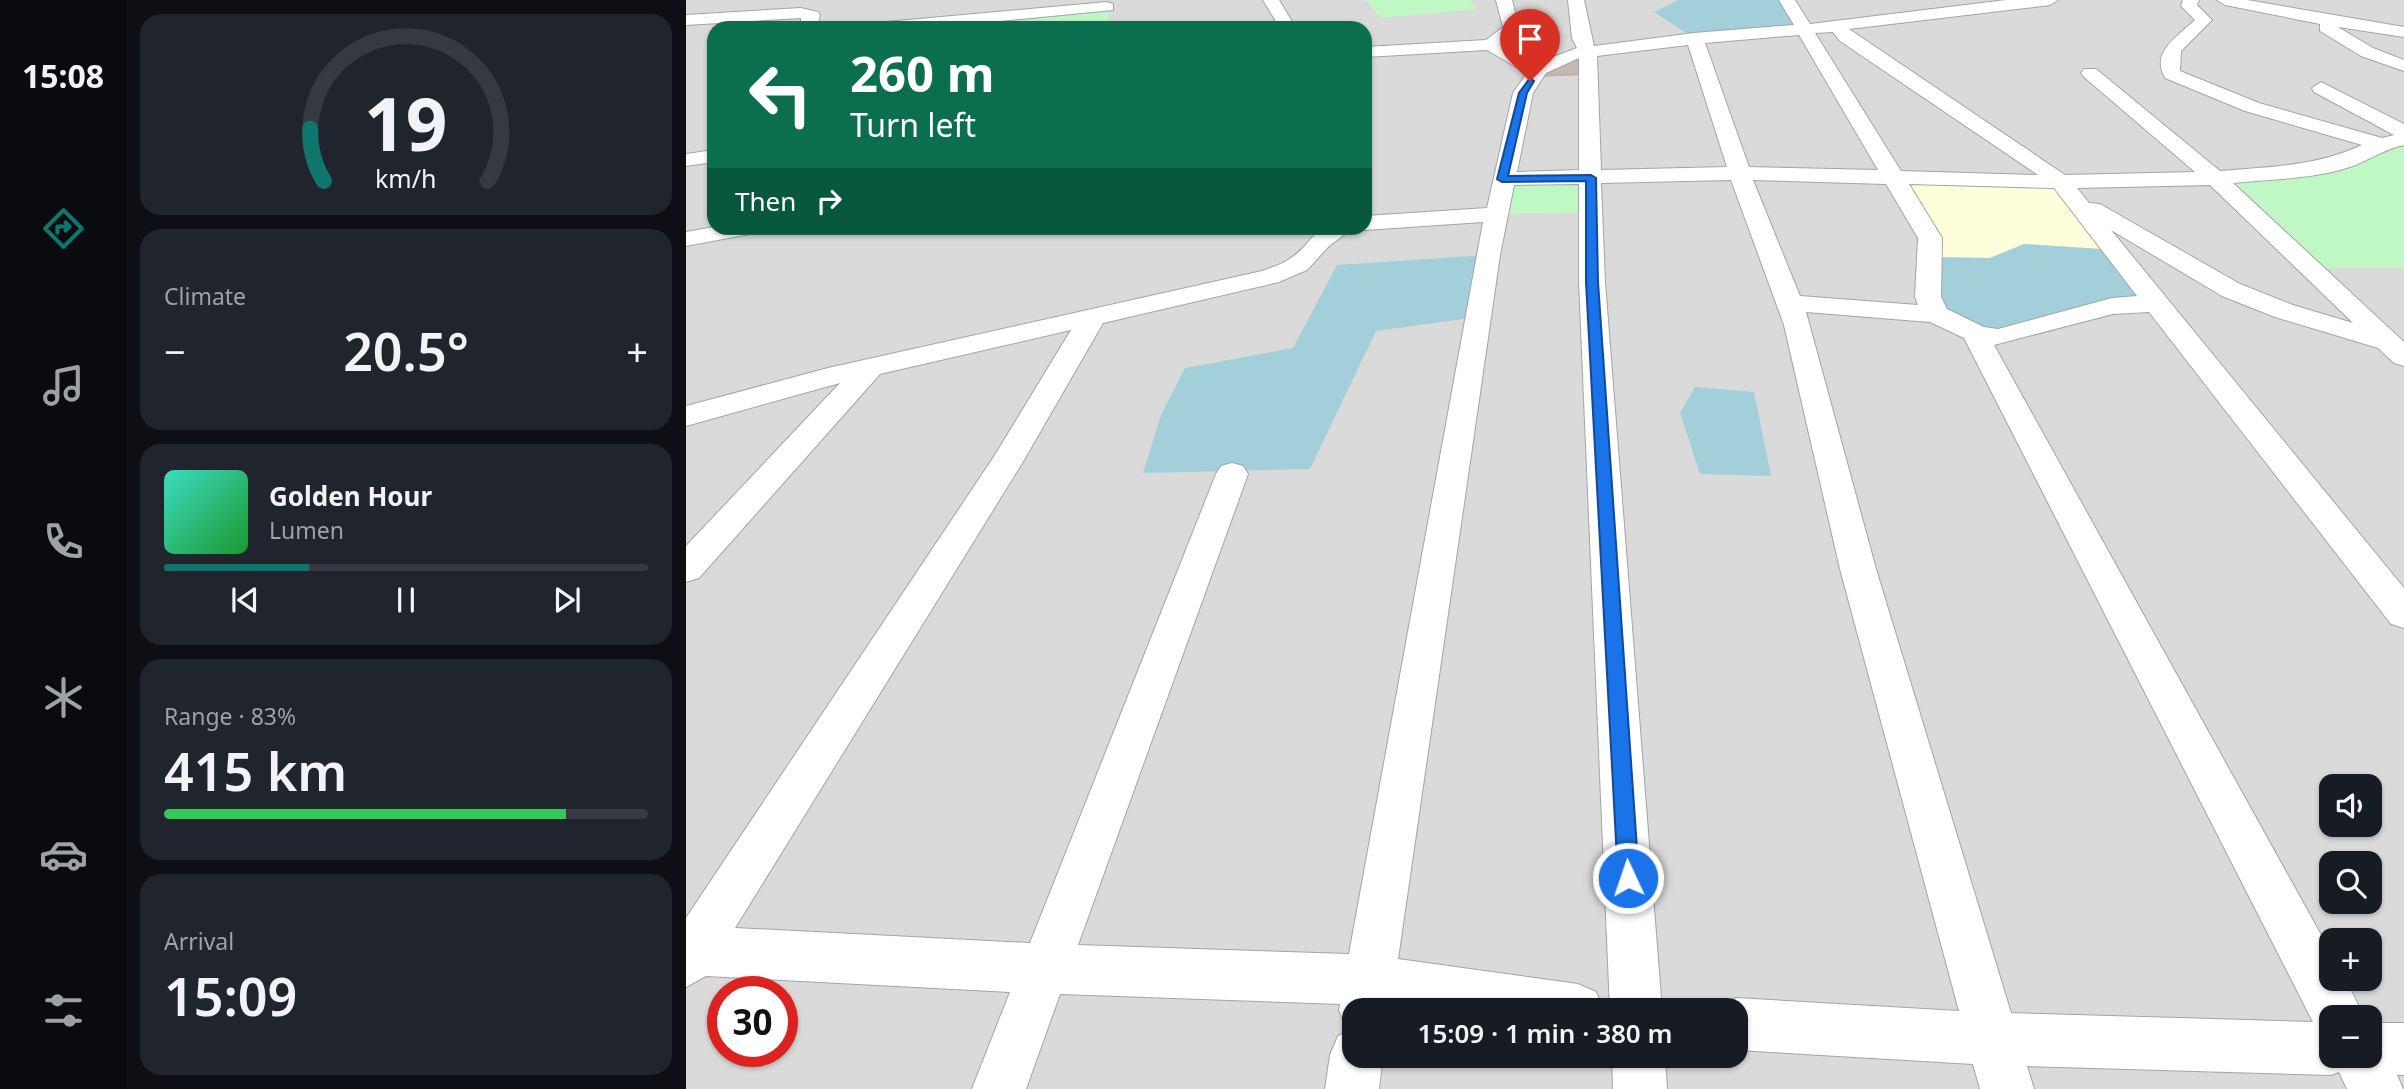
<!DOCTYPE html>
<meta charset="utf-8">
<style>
:root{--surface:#171b24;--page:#20242c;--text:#f1f3f6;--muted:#9ea1a6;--line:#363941;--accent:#0f766e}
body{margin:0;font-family:"Noto Sans",sans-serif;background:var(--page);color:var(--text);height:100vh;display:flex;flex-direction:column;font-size:26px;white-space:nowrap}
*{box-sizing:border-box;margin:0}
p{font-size:23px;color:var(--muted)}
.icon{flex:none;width:38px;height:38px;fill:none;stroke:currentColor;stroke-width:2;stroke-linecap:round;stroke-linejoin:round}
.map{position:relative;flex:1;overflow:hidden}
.panel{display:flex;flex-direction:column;gap:14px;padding:14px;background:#0d0f14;width:560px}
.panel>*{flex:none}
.top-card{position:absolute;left:21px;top:21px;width:665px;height:214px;border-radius:21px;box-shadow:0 2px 5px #0004;background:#0b6e4f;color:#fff;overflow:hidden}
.tools{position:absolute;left:1633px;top:774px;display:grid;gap:14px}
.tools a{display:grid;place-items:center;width:63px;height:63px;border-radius:14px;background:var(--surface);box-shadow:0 2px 5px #0004;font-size:35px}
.speed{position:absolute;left:21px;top:976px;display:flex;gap:14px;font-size:35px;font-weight:700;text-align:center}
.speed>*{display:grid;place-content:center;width:91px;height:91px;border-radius:50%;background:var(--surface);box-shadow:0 2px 5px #0004;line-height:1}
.speed .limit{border:10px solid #d22;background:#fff;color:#111}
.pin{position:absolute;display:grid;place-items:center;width:60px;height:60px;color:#fff;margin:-72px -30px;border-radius:50% 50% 50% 0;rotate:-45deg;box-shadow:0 0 7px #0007}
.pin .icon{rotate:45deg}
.me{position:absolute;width:77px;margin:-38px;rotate:357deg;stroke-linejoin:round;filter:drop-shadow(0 0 5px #0008)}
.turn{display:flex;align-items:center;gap:24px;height:147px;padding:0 28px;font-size:32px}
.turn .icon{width:91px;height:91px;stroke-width:2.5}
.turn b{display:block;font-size:49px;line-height:60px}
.then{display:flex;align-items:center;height:66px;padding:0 28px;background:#0003;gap:14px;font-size:26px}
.big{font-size:52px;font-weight:600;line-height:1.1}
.panel .tile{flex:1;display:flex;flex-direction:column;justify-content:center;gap:10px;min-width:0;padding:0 24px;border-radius:21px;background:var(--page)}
.panel .dial{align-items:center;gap:0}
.dial svg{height:182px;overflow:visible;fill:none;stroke:var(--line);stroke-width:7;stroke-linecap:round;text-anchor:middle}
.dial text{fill:var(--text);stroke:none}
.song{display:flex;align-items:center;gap:21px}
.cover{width:84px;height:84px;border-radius:10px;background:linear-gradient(135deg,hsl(170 70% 55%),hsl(130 70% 35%))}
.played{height:7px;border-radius:4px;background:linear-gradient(90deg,var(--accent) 30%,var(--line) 30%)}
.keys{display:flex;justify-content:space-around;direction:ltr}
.heat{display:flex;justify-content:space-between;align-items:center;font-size:38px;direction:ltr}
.charge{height:10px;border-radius:5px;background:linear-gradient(90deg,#34c759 83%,var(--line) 0)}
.trip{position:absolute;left:656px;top:998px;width:406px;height:70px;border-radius:21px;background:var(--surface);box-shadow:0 2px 5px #0004;font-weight:600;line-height:70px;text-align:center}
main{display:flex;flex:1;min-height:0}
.dock{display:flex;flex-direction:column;width:126px;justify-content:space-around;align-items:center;background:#090b0e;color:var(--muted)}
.dock .icon{width:49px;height:49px}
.dock .current{color:var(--accent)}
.dock b{font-size:32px;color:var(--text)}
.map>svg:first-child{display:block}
</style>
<main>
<nav class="dock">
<b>15:08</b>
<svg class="icon current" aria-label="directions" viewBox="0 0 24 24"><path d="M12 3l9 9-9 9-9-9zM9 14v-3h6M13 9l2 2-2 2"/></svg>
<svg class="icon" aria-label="music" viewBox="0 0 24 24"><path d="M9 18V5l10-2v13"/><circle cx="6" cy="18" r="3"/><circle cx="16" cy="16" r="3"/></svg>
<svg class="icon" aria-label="phone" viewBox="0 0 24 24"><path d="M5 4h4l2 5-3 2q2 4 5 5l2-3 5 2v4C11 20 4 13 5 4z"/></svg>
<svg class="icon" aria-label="climate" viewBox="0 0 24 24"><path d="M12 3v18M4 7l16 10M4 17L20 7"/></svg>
<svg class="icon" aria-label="car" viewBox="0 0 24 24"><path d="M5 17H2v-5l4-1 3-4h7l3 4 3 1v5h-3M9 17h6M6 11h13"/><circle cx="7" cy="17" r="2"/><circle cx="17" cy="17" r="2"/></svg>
<svg class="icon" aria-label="filters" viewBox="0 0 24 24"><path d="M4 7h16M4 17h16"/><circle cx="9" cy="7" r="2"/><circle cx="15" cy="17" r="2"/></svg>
</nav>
<section class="panel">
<div class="tile dial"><svg viewBox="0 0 100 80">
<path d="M14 69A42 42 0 1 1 86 69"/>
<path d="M14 69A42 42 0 0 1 8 46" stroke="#0f766e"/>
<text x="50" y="56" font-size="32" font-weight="700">19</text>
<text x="50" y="72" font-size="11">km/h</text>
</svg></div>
<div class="tile"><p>Climate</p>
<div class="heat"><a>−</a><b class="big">20.5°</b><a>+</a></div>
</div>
<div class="tile">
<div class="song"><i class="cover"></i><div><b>Golden Hour</b><p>Lumen</p></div></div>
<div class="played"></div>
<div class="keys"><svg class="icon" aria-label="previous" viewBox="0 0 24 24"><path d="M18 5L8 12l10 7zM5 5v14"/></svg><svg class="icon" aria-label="pause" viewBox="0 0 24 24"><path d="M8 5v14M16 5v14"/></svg><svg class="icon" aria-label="next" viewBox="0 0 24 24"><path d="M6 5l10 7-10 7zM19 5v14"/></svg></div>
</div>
<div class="tile"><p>Range · 83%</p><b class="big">415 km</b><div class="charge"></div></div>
<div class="tile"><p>Arrival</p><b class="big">15:09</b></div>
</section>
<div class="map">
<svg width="1718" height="1089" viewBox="0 0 1718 1089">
<rect width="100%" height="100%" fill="#eeeae3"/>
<path fill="#dbdada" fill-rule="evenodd" d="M0 0H1718V1089H0ZM28 28H679V228H28ZM1645 786H1684V824H1645ZM1645 863H1684V901H1645ZM1645 940H1684V978H1645ZM37 992H96V1052H37ZM668 1010H1050V1055H668ZM1645 1017H1684V1055H1645Z"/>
<polygon fill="#fefedb" points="1208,178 1374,182 1429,250 1338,244 1304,258 1242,257"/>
<g fill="#bff8c4">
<polygon points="679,0 784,0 791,9 695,18"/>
<polygon points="421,7 424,28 299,28 300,17"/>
<polygon points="1718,139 1718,268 1624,268 1530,178 1583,174"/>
<polygon points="905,178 905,212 809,214 816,179"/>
</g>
<g fill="#a3cfdb">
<polygon points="993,0 1101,0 1117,29 1008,38 968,12"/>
<polygon points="1338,244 1429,250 1471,303 1313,337 1250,314 1242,257 1304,258"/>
<polygon points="802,255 792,317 690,331 624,469 457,473 475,415 499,368 607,348 651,265"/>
<polygon points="1009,387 1068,392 1085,476 1014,474 994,413"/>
</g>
<polygon fill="#c2bab2" stroke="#bfb1a5" stroke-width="2" points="902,52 903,74 847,76"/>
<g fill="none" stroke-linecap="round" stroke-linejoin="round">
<defs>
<g id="minor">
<polygon points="577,0 593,0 610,28 594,28"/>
<path d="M810 0H826L833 27 816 45 851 63 891 48 886 38 882 0H898L908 46 1008 33 1108 25 1093 0H1109L1124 24 1320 0H1372L1364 5 1163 29 1379 175 1509 172 1398 77 1395 73 1398 69H1410L1534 171C1583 167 1632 166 1676 145L1559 111 1479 78C1464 52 1492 36 1509 20L1495 6 1497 0H1513L1511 5 1526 20 1495 51 1494 71 1573 103 1696 138 1708 135 1628 92 1626 88 1635 82 1718 124V145C1699 149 1685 159 1667 166 1630 179 1587 179 1547 183L1718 342V366L1708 363 1692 348 1589 317 1536 296 1425 230 1718 588V628L1705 624 1463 312 1427 314 1308 345 1645 953V978H1659L1678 1017H1645V1055H1684V1023H1718V1075H1711L1717 1089H1661L1653 1072 1645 1075 1341 1066 1348 1089H1294L1287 1064 1050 1050V1010H1030L1032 1006 1050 998 1273 1011 1154 569 1098 325 1045 180 915 183 919 282 976 1010H924L893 282V184L828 185 814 255 712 959 892 984 910 992 918 1010H668V1055H697L693 1089H639L644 1055 652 1036 666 1030 661 1028 653 1010 654 1004 374 994 340 1089H286L324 992 20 976 0 987V918L309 455 385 330 194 374 13 578 0 582V546L154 383 0 426V406L142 368 576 271C584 268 594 265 602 260 632 241 621 224 667 228L643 246 621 270 593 282 417 323 338 460 49 928 344 943 530 474 535 466 546 463 557 466 562 474 392 945 663 954 797 222 679 230 670 228H679V216L801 208 827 93 841 73 801 50 679 57V47L800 40 817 27ZM1129 33 1147 32 1154 41 1352 175 1215 171ZM1113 35 1192 170 1063 167 1019 43ZM1002 45 1041 167 915 170 911 56ZM893 58V170L831 172 847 93 860 73ZM1067 180 1200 184 1232 238 1229 297 1232 305 1114 296ZM1223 184 1368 188 1451 296 1426 298 1312 329 1298 327 1261 309 1255 297 1256 238ZM1524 185 1667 323 1607 305 1554 284 1414 204 1403 203 1391 188ZM1120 312 1244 322 1278 338 1627 1022 1325 1013 1190 569Z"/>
<polygon points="1531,0 1561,0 1718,27 1718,37 1652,27 1687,48 1718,60 1718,71 1675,56 1634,31 1634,24 1539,5"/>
<polygon points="421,2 427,4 427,10 244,28 181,28 189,23"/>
<polygon points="115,8 132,12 134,15 131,28 115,28 115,18 0,25 0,15"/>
<polygon points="28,150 28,162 0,166 0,154"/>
<polygon points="28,227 28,228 73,228 69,233 0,246 0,232"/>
<polygon points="926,1055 979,1055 981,1089 927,1089"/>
</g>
</defs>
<use href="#minor" stroke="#a4a4a4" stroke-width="2"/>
<use href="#minor" fill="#fff" fill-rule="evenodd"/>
</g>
<polygon fill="#1a73e8" stroke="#114b97" stroke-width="2" points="844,78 848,81 841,93 822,176 905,175 910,178 912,282 953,878 950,885 942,888 935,885 932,878 900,282 900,181 816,182 811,179 833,93"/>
</svg>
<div class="tools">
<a><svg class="icon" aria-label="sound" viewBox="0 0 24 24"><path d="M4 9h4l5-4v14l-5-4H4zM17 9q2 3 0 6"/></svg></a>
<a><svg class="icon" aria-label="search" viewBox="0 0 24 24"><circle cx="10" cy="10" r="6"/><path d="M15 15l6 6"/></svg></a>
<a>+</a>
<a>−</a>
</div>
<div class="speed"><div class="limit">30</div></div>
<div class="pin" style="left:844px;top:81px;background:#d93025"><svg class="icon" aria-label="arrive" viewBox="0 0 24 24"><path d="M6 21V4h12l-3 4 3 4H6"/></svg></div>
<svg class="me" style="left:942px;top:878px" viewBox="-20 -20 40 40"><circle r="17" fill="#1a73e8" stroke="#fff" stroke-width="3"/><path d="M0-11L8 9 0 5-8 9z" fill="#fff"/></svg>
<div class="trip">15:09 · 1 min · 380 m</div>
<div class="top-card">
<div class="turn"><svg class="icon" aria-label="left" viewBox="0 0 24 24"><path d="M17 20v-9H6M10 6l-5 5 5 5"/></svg><div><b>260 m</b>Turn left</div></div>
<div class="then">Then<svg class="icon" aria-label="right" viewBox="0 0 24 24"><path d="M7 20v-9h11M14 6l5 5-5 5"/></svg></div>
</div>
</div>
</main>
